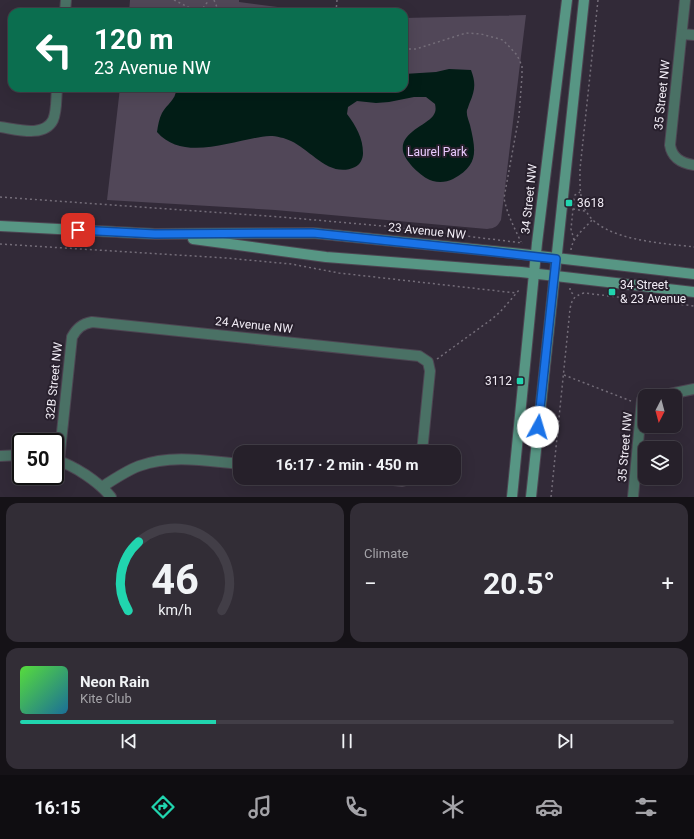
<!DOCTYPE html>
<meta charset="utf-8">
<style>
:root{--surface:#26202a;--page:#322d36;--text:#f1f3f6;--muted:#a4a3a8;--line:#423e47;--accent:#21d5af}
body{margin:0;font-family:Roboto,sans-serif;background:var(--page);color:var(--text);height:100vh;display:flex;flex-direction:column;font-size:15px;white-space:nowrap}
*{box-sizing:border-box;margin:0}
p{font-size:13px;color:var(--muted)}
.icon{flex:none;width:22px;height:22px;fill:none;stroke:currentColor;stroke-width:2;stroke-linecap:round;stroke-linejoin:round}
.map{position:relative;height:497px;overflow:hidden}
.details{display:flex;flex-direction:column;gap:6px;padding:6px;background:#151217;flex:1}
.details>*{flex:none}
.banner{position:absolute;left:8px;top:8px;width:400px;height:84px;border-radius:12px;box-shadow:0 4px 16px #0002,0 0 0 1px var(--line);background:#0b6e4f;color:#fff;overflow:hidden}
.needle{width:26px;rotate:186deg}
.buttons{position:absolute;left:638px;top:389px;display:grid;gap:8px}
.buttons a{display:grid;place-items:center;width:44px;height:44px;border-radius:8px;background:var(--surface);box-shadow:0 4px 16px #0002,0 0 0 1px var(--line);font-size:20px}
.speed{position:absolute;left:12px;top:433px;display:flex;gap:8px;font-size:20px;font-weight:700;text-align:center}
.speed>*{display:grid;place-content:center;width:52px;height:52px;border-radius:50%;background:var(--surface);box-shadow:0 4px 16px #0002,0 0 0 1px var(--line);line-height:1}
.speed .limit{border:2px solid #111;border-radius:6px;background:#fff;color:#111}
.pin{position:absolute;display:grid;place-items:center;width:34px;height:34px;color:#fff;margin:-17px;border-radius:8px;box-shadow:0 2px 6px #0006}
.me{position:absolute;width:44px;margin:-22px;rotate:6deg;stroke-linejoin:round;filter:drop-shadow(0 0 3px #0008)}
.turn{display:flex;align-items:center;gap:14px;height:84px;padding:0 20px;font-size:18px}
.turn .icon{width:52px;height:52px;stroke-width:2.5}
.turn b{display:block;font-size:28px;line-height:34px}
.big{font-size:30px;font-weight:700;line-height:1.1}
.details .tile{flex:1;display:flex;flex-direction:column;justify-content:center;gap:6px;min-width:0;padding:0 14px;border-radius:12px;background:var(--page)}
.details .dial{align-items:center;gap:0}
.dial svg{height:104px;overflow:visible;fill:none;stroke:var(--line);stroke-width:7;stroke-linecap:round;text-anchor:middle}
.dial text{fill:var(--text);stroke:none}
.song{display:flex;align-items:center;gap:12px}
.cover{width:48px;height:48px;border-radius:6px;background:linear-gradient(135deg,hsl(110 70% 55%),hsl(200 70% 35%))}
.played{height:4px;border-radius:2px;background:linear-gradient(90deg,var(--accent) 30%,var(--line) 30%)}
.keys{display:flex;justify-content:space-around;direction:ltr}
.heat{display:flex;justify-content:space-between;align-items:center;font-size:22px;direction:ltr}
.details .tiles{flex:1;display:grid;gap:6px;grid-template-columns:1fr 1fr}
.tile:last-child{grid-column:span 2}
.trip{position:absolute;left:233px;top:445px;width:228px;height:40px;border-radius:12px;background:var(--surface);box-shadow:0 4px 16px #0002,0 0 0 1px var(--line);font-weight:700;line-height:40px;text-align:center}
.menu{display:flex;height:64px;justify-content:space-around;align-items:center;background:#0f0d11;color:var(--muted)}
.menu .icon{width:28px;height:28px}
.menu .selected{color:var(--accent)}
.menu b{font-size:18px;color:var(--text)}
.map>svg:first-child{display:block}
</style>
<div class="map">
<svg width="694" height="497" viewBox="0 0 694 497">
<rect width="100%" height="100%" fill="#322a38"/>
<g fill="#514758">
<polygon points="130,0 239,0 239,2 317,12 129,12"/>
<path d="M526 15 501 220C497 227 495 228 487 229L275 210 107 200 120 88H404V18Z"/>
</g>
<path fill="#021d16" d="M449 69 471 70C476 83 475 90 470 102 469 104 468 108 467 110 466 115 469 121 470 125 476 151 479 165 453 179 445 183 434 183 426 178 418 173 405 161 403 151 400 133 425 126 433 116 436 112 436 109 435 104L426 97H414L389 102 376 103 357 101 348 107 347 114C356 126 363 138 363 153 363 159 360 165 355 167 330 179 311 150 291 141 285 138 276 136 270 136 236 138 185 164 157 132 158 125 159 119 162 113 167 104 177 99 176 88H404V74L436 72Z"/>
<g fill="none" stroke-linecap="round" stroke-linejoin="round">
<defs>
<g id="minor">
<path d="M685 0 670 145C672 158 681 163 694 165"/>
<polyline points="65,12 66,0"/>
<polyline points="682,34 694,35"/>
<path d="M0 127C16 129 44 138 53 120 57 111 56 98 57 88"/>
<polyline points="660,396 694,389"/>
<polyline points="0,456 21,455"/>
<path d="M55 460C74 465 99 482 111 497"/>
<path d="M59 461 72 337C77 328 82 324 92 322L419 356 428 362 430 371 422 452"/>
<polyline points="377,478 402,481 412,478"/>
<path d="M102 487C114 479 126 471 139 466 172 454 207 461 240 464"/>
<polyline points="633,497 642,400 645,399"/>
</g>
<g id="secondary">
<polyline points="0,226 155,234 313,233 522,254 694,274"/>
<polyline points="193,239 326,257 521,272 694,292"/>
<polyline points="512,497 537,243 567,0"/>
<polyline points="531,497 584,0"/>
</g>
</defs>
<use href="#minor" stroke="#4d4552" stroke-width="12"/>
<use href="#secondary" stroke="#4d4552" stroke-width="12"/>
<g stroke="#746d79" stroke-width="1.5" stroke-dasharray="2 3" stroke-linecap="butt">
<polyline points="174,0 198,12"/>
<polyline points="214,0 219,12"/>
<path d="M598 0 580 169C580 183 579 198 586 211 602 241 664 243 694 247"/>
<polyline points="200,12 209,0"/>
<polyline points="336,12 337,0"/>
<path d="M404 49H416L466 33 481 34 503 40 517 55 522 66V76L519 116 504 198C507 214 514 227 521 242"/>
<polyline points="0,197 281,217 383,226 523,243"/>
<polyline points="573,209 585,211"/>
<polyline points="574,240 571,229 574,199 575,195 580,192"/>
<polyline points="0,244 226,258 291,264 339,273 516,293"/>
<path d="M571 250C572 238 584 229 592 220"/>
<polyline points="570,288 570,291 575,296"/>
<polyline points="437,359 492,319 500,312 520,289"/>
<polyline points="564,375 631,401"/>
<path d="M551 497 570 309C572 299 574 296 584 293L694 306"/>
</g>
<use href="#minor" stroke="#4a7165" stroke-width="10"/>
<use href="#secondary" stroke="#579684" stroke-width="10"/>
</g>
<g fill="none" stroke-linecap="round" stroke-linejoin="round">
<defs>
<polyline id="route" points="78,230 155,234 313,233 486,251 556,259 538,427"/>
</defs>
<use href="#route" stroke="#114b97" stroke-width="10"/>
<use href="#route" stroke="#1a73e8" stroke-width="7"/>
</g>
<g fill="#21d5af" stroke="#28202d" stroke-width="1.5">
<rect x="565" y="199" width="8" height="8" rx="2"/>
<rect x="608" y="288" width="8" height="8" rx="2"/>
<rect x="516" y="377" width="8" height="8" rx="2"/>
</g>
<g text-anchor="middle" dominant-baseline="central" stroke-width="4" stroke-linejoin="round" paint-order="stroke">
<g font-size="12" fill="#f1ecf5" stroke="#28202d">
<text transform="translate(662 95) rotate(-84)">35 Street NW</text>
<text transform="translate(529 199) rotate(-84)">34 Street NW</text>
<text transform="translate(427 231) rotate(6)">23 Avenue NW</text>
<text transform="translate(254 325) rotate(6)">24 Avenue NW</text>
<text transform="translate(54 381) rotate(-84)">32B Street NW</text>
<text transform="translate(625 447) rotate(-85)">35 Street NW</text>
</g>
<g font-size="12" fill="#e9cbfe" stroke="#28202d">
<text x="437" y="152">Laurel Park</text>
</g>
<g font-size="12" fill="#f1ecf5" stroke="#28202d" text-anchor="start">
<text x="577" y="203">3618</text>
<text x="620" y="285">34 Street<tspan x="620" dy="14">&amp; 23 Avenue</tspan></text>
<text x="512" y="381" text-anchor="end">3112</text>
</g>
</g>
</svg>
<div class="buttons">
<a><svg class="needle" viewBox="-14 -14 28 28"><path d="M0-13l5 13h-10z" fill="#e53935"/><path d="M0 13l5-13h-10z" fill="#a4a3a8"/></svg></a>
<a><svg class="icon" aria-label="layers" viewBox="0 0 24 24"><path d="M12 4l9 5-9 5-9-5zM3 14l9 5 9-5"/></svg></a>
</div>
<div class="speed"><div class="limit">50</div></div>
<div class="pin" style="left:78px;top:230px;background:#d93025"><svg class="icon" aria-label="arrive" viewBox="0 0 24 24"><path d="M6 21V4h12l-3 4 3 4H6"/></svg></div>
<svg class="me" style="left:538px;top:427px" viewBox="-20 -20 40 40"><circle r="19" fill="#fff"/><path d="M0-13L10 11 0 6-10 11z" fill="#1a73e8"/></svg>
<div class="trip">16:17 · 2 min · 450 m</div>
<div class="banner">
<div class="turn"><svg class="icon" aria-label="left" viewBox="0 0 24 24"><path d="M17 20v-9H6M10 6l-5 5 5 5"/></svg><div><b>120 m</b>23 Avenue NW</div></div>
</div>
</div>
<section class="details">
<div class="tiles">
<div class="tile dial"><svg viewBox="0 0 100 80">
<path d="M14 69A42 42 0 1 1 86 69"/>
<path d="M14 69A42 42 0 0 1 22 16" stroke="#21d5af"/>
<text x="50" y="56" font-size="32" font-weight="700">46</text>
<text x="50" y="72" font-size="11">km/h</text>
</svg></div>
<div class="tile"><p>Climate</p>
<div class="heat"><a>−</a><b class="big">20.5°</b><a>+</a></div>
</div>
<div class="tile">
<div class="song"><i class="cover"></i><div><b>Neon Rain</b><p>Kite Club</p></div></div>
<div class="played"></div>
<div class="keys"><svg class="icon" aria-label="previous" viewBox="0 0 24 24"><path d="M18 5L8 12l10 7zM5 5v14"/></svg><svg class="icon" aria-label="pause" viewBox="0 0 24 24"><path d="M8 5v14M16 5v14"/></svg><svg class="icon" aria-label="next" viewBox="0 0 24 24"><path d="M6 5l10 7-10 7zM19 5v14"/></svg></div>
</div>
</div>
</section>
<nav class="menu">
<b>16:15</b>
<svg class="icon selected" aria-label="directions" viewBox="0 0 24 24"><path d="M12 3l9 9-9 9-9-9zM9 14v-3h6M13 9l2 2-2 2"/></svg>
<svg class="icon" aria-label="music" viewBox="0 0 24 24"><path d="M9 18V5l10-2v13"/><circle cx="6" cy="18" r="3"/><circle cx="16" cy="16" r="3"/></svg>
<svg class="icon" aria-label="phone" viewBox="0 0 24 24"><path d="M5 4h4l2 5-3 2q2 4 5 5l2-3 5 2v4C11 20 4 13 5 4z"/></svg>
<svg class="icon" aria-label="climate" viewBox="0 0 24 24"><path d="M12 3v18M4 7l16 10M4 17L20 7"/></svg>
<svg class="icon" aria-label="car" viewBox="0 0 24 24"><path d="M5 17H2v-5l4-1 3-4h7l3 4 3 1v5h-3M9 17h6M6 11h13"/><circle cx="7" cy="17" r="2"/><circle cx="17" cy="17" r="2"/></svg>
<svg class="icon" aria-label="filters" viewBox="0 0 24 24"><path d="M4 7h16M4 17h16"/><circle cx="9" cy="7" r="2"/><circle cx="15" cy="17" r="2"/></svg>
</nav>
